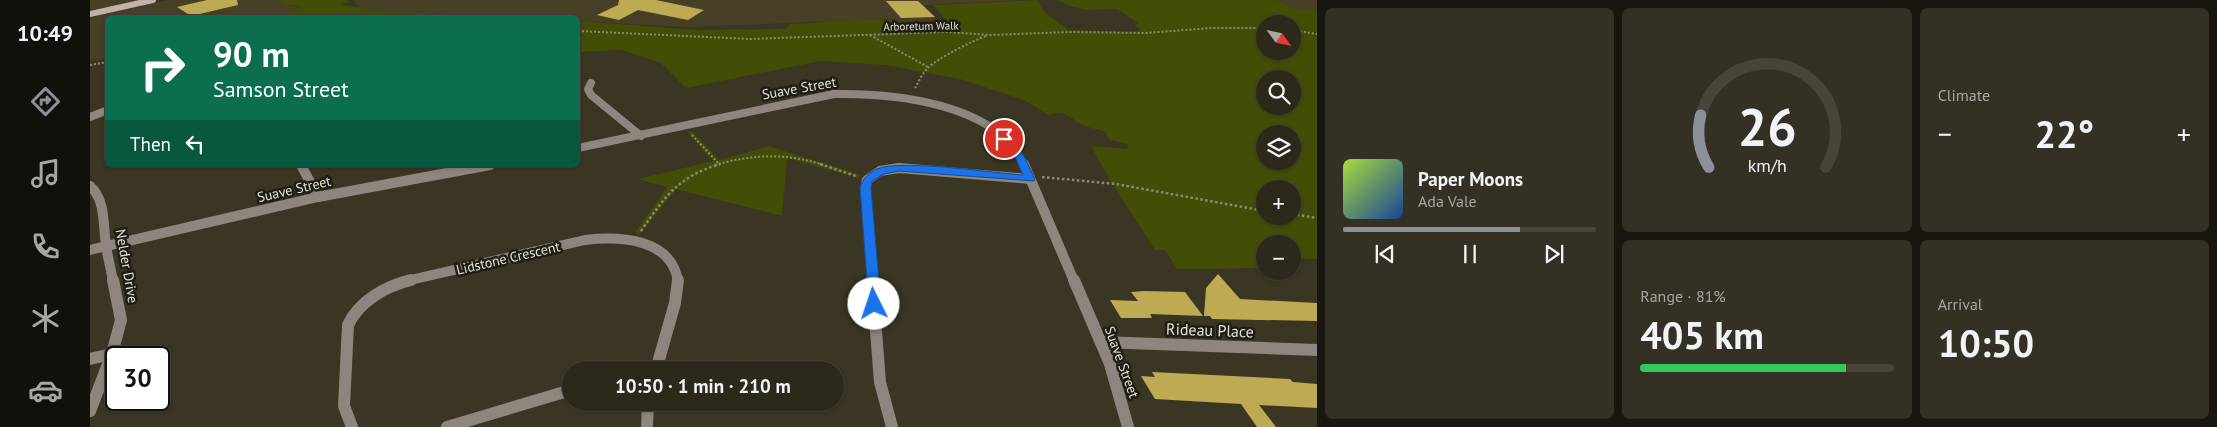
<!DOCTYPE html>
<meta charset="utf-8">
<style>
:root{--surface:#2c281a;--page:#343023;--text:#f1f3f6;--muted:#a6a6a2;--line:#484439;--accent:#8c9099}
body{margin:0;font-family:"PT Sans",sans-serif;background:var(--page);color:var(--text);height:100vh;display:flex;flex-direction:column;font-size:19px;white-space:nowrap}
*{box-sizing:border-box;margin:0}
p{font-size:16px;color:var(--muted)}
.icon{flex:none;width:28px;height:28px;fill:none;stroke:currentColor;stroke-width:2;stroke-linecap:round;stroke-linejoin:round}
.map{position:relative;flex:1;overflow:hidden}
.side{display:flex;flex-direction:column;gap:8px;padding:8px;background:#18160e;width:900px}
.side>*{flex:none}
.top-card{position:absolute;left:15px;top:15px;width:475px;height:152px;border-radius:8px;box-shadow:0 1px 4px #0004,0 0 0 1px var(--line);background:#0b6e4f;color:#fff;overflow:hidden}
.needle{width:32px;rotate:123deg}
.fabs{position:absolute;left:1166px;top:15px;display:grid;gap:10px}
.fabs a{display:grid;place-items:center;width:45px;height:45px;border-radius:50%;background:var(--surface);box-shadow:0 1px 4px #0004,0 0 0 1px var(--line);font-size:25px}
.speed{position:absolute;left:15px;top:346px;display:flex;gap:10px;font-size:25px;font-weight:700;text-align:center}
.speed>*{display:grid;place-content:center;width:65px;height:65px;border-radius:50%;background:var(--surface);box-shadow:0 1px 4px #0004,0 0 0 1px var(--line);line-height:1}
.speed .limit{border:2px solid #111;border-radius:8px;background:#fff;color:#111}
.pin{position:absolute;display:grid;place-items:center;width:42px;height:42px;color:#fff;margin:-21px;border:2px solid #fff;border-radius:50%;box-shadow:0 1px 5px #0007}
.me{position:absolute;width:55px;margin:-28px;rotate:356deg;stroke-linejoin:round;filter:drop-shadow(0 0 4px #0008)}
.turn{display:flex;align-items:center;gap:18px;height:105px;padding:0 25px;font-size:22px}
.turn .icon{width:65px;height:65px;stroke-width:2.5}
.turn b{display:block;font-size:35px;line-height:42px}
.then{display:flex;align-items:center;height:48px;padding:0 25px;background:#0003;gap:10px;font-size:19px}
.big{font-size:38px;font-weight:600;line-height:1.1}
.side .widget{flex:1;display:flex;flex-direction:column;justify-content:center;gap:8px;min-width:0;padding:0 18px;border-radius:8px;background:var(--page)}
.side .dial{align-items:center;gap:0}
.dial svg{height:130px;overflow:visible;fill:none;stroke:var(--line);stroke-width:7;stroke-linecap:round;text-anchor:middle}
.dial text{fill:var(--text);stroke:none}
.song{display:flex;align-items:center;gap:15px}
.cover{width:60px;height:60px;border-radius:8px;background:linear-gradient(135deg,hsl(80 70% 55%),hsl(220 70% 35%))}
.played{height:5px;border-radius:2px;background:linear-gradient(90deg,var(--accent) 70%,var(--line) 70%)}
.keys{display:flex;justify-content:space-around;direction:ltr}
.heat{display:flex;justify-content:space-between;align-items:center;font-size:28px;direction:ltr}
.charge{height:8px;border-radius:4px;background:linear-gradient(90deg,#34c759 81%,var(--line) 0)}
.side .tiles{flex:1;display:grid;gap:8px;grid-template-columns:repeat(3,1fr)}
.widget:first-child{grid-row:span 2}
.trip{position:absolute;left:472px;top:361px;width:282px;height:50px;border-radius:25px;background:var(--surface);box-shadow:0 1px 4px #0004,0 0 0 1px var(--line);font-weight:600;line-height:50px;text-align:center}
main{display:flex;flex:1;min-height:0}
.tab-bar{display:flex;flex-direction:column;width:90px;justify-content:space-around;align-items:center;background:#12100a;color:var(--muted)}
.tab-bar .icon{width:35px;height:35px}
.tab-bar .on{color:var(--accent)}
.tab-bar b{font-size:22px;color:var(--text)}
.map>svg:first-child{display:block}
</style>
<main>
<nav class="tab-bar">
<b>10:49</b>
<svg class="icon on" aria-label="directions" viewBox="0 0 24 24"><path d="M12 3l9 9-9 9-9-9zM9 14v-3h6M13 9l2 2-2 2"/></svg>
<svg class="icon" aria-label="music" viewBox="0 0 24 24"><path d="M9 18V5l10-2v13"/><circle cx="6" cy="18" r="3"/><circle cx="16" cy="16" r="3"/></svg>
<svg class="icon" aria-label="phone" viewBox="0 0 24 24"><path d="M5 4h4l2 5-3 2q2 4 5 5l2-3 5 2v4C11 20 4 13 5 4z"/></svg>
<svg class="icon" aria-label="climate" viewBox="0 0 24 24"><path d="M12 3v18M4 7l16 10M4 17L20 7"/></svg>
<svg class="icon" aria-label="car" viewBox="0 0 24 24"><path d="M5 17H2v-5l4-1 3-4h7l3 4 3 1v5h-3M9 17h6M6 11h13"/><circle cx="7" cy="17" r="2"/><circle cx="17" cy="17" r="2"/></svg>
</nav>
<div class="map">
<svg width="1227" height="427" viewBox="0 0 1227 427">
<rect width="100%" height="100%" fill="#3b3623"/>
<g fill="#474026">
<polygon points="0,0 51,0 0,11"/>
<polygon points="77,0 189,0 211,9 185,18 18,18 17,57 0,61 0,18"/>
<polygon points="263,0 933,0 834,5 848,20 808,22 803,19 597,27 488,21 488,18 422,17 271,10"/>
<polygon points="1186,0 1227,0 1227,10 1209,10"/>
</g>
<g fill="#434d05" fill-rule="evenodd">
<polygon points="189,0 258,0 259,2 251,5 269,7 272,10 422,17 185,17 210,8 208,6 195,4"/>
<path d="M947 0 955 13 979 30 1046 32 1051 30 1045 26 1048 23 1027 9 996 10 980 6 968 0H1186L1209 10H1227V259L1203 258 1202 244H1175V268L1087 269 1075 250H1065L1020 180 1001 146 1037 149 1038 144 1020 140 1015 132C1009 129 1002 129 995 126 979 120 979 109 959 115L934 100 870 79 796 65 730 61 596 88 571 63 532 50 488 52V21L608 30 691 29H696L700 24C731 23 763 19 794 20 812 21 839 28 855 19L843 5ZM1175 24H1202V51H1175ZM1175 79H1202V106H1175ZM1175 134H1202V161H1175ZM1175 189H1202V216H1175Z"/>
<polygon points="602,131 629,160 679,146 770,175 768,178 697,158 692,216 586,189 550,234 545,233 577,187 548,179 623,161 597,132"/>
</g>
<g fill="#bfaa54">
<polygon points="117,0 147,0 148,5 101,16 87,7"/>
<polygon points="529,0 566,0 614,10 598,20 548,10 529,20 507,15 528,5"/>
<polygon points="796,1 828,1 845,17 811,18"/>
<polygon points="1128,274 1150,299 1227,303 1227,321 1122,319 1120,316 1114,316 1116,288"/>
<polygon points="1054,291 1095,292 1113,316 1060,314 1062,318 1031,318 1020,300 1048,301 1041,292"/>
<polygon points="1062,372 1200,379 1203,382 1227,384 1227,408 1169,405 1186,427 1167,427 1151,404 1065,399 1051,376 1065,377"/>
</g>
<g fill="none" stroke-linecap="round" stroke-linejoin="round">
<g stroke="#8d8979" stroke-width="2" stroke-dasharray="2 2" stroke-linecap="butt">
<polyline points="1202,30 1227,34"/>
<polyline points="488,31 660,39 857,32 900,35 980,32 1056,33 1121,28 1175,28"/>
<polyline points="780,35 838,67"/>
<polyline points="0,65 18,62"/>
<path d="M825 88C829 82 832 73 838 68 846 59 884 40 896 36"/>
<polyline points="602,135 630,165"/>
<path d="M625 165C663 154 696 153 734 165"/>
</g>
<g stroke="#8d8979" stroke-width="2.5" stroke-dasharray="2.5 2.5" stroke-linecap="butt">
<polyline points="730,164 766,176"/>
<polyline points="952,177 1026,184 1175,211"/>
<polyline points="1202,214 1227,218"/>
<path d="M551 231C575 197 587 177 630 164"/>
</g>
<g stroke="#8e857f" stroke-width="8">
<polyline points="501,83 498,89 501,95 551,136"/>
<polyline points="0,117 18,110"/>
<path d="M488 148 744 94C803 93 907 103 934 165"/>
<polyline points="398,165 400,165"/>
</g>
<g stroke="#8e857f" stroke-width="10">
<polyline points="934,164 984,281"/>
<polyline points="211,165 228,197"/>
<path d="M0 186C16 200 13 226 16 246 18 258 21 270 23 281"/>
<polyline points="0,250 228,197 400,165"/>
<path d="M316 281 495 240C530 236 581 238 588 281"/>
<polyline points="782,281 775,188 777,180 790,171 809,168 940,179"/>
</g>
<g stroke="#8e857f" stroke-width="12">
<polyline points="782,280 790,382 802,427"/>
<polyline points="984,280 1020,364 1038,427"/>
<polyline points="1011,342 1227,350"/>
<polyline points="0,359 22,354"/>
<polyline points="566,370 585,303 588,280"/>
<polyline points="0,411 22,354 31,320 23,280"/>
<path d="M262 427 254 406 258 325C269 301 296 286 321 280"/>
<polyline points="357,427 481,390"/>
<polyline points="557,427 558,402"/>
</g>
<polyline stroke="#c0b2a8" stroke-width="6" points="0,14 63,0"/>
</g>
<path fill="#1a73e8" stroke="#114b97" d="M910 137H917L934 156 945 179 944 181 809 171 794 174 782 181 781 188 791 304 789 307H779L770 188C773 178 778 173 787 169 811 159 903 173 933 175L925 157 909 139Z"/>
<g text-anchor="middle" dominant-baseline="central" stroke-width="5" stroke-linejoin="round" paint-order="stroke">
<g font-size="11" fill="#e4e1d5" stroke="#201d15">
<text transform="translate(831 26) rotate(-1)">Arboretum Walk</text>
</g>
<g font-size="14" fill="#e4e1d5" stroke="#201d15">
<text transform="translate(709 88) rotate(-10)">Suave Street</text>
<text transform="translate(204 189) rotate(-13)">Suave Street</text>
<text transform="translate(418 258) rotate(-13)">Lidstone Crescent</text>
<text transform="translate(37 266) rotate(80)">Nelder Drive</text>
<text transform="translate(1032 362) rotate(70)">Suave Street</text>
</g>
<g font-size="16" fill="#e4e1d5" stroke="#201d15">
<text transform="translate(1120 330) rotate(2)">Rideau Place</text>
</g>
</g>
</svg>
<div class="fabs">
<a><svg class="needle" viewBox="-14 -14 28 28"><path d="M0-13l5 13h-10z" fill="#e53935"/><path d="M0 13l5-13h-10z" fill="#a6a6a2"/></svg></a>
<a><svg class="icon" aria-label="search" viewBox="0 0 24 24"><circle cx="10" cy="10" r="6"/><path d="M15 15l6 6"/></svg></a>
<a><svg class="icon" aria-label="layers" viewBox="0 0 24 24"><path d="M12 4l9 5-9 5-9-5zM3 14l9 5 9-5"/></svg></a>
<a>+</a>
<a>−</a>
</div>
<div class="speed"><div class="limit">30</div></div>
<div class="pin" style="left:914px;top:139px;background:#d93025"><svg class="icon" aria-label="arrive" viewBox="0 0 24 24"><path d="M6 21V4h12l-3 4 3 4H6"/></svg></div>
<svg class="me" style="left:784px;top:304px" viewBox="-20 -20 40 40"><circle r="19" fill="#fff"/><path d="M0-13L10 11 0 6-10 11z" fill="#1a73e8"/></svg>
<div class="trip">10:50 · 1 min · 210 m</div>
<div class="top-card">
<div class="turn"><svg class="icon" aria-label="right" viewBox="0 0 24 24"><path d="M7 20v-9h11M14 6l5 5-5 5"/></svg><div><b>90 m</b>Samson Street</div></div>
<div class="then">Then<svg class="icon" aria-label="left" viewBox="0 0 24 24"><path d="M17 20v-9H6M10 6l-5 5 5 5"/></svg></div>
</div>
</div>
<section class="side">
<div class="tiles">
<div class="widget">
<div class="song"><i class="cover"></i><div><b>Paper Moons</b><p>Ada Vale</p></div></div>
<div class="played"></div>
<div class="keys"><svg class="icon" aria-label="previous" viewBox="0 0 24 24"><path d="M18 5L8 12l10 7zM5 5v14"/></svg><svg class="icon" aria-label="pause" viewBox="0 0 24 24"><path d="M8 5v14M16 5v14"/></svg><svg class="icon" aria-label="next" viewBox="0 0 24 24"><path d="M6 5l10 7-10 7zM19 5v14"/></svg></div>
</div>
<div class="widget dial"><svg viewBox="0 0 100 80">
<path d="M14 69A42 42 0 1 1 86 69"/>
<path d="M14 69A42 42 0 0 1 9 37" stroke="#8c9099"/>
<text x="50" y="56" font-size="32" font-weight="700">26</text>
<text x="50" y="72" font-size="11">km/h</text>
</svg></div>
<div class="widget"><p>Climate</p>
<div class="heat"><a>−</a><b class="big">22°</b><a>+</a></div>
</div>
<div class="widget"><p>Range · 81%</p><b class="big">405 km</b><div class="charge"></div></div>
<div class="widget"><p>Arrival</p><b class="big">10:50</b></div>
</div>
</section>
</main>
